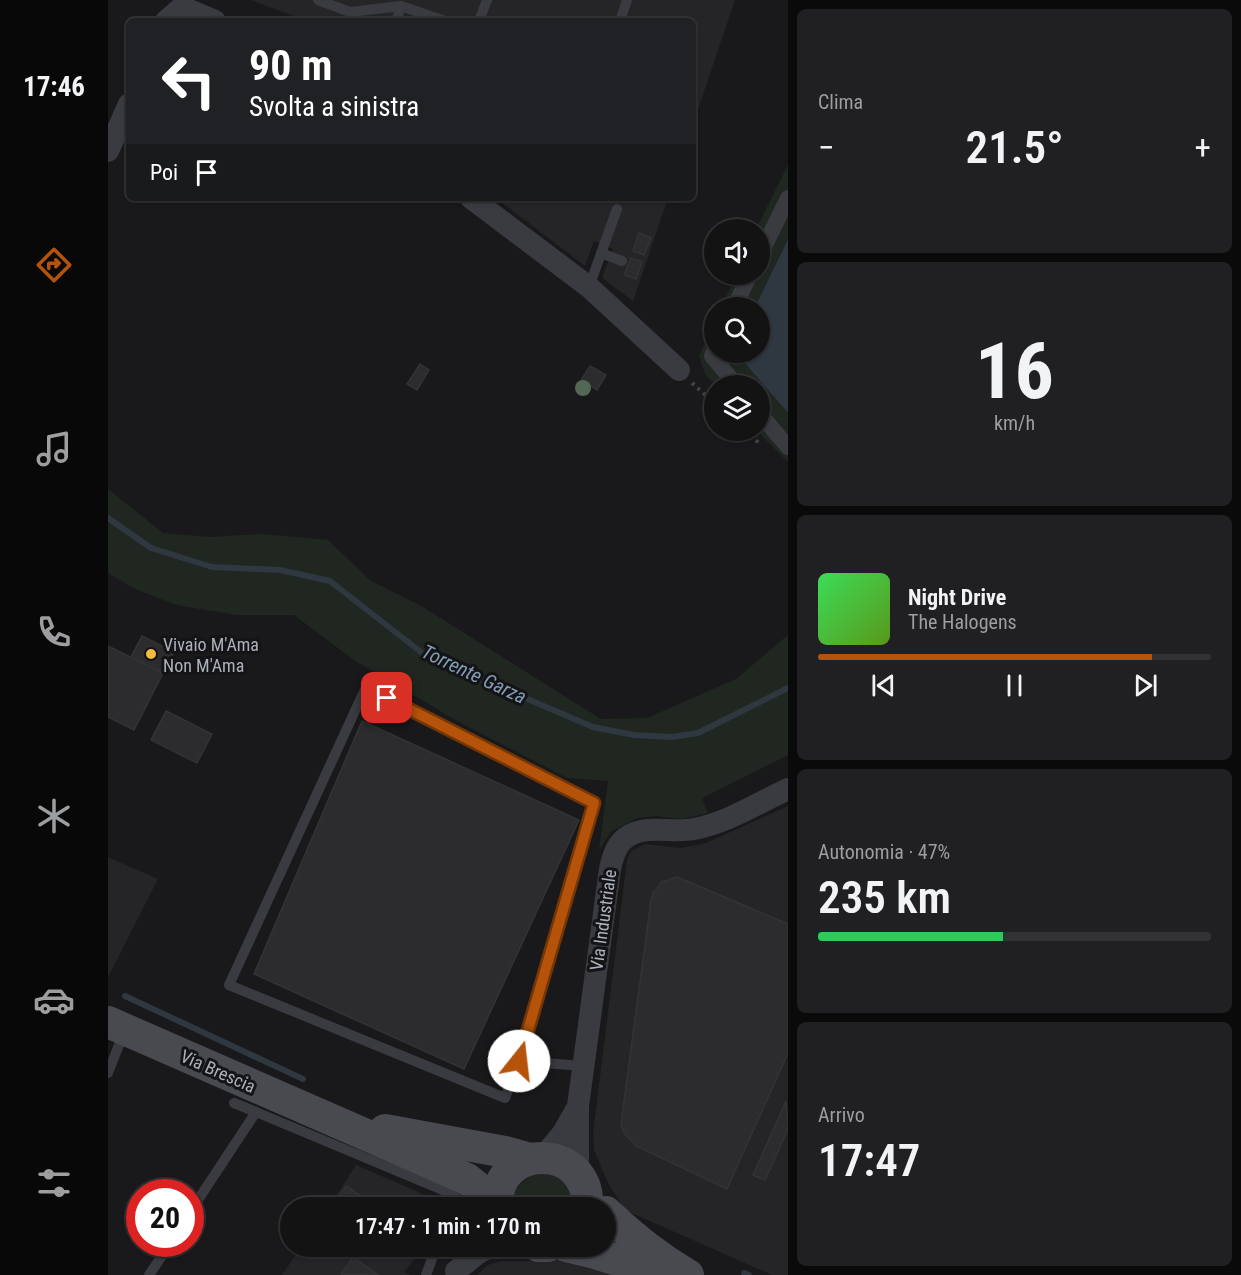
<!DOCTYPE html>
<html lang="it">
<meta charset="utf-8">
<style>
:root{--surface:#131314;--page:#202022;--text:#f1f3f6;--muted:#9d9ea0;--line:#323234;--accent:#b45309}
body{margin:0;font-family:"Roboto Condensed",sans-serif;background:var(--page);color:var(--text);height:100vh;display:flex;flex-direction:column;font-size:22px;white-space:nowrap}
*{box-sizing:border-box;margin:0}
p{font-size:20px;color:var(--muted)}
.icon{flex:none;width:33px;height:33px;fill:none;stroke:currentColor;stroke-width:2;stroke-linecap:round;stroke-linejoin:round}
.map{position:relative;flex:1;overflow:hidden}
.sheet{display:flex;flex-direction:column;gap:9px;padding:9px;background:#0a0a0b;width:453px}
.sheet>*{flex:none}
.hud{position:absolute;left:18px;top:18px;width:570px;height:183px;border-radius:9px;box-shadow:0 2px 4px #0004,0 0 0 2px var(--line);background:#202124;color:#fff;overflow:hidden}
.controls{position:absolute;left:596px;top:219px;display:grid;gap:12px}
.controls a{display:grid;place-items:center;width:66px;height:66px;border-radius:50%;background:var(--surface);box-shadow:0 2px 4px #0004,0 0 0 2px var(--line);font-size:30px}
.speed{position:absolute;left:18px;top:1179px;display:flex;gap:12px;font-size:30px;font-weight:700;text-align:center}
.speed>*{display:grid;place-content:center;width:78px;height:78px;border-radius:50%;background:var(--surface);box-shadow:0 2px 4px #0004,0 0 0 2px var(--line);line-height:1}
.speed .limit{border:9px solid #d22;background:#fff;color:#111}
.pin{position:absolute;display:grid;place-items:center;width:51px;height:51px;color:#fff;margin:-26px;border-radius:12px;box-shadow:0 3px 9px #0006}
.me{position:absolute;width:66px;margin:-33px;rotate:16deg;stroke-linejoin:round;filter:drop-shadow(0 0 4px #0008)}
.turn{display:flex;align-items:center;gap:21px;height:126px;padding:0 24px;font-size:27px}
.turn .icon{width:78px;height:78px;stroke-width:2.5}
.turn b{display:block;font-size:42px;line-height:51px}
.then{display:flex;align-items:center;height:57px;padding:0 24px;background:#0003;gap:12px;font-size:22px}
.big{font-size:45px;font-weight:600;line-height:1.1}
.sheet .widget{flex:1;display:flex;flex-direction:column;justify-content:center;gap:9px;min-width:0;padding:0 21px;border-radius:9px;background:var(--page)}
.sheet .dial{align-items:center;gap:0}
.dial b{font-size:78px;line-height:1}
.song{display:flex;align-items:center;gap:18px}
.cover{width:72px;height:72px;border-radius:9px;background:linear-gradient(135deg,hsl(130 70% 55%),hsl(90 70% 35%))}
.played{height:6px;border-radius:3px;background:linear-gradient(90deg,var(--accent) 85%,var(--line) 85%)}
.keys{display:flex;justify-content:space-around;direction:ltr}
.heat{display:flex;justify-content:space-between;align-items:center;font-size:33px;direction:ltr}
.charge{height:9px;border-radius:4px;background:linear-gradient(90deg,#34c759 47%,var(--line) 0)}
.trip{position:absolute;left:172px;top:1197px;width:336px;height:60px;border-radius:30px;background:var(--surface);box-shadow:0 2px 4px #0004,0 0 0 2px var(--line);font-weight:600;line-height:60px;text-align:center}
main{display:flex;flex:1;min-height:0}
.tab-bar{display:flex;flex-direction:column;width:108px;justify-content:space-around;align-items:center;background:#080808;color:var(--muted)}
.tab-bar .icon{width:42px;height:42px}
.tab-bar .on{color:var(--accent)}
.tab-bar b{font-size:27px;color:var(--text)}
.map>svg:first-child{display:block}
</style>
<main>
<nav class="tab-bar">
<b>17:46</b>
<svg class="icon on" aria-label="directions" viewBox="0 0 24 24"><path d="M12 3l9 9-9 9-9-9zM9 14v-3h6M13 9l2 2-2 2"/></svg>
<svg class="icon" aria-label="music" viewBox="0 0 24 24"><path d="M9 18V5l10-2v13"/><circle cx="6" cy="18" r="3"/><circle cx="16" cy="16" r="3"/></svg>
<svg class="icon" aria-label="phone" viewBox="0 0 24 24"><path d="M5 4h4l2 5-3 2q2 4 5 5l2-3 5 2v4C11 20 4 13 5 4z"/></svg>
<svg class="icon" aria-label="climate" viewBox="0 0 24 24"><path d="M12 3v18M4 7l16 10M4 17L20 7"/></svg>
<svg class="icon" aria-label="car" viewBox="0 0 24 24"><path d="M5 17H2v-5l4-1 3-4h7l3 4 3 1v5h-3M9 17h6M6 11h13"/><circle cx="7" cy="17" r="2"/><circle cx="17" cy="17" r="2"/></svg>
<svg class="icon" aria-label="filters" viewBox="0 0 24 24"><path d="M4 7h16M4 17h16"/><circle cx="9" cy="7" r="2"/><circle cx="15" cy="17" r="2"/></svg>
</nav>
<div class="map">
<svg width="680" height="1275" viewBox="0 0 680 1275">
<rect width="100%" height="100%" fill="#19191b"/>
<g fill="#252528">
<polygon points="143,0 627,0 585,124 585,21 199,21"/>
<polygon points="388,198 560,198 525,301 494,278 505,249 486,241 477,266"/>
<polygon points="680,806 680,1275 664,1275 517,1210 500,1183 486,1150 485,1133 519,860 523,851 538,844 573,848 598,843"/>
<polygon points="0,857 50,879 0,977"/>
<polygon points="248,1165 345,1207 220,1208"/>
<polygon points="193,1247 316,1247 296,1272 303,1275 174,1275"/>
<polygon points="471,1257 513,1275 369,1275 380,1265 393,1261 436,1261"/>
</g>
<g fill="#1f2720">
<polygon points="680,165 680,239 647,307 613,308 628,275 651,274 651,230 648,229"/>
<polygon points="606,323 606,352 628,353 680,413 680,462 649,431 651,430 651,386 607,385 597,374 591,356"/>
<polygon points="0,489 55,533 103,537 154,534 220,540 263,581 315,607 493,719 539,718 628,679 680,635 680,755 594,798 600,813 573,819 548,816 529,818 503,832 491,850 500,781 459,778 349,721 246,660 186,615 128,615 68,605 25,588 0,573"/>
<path d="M427 1173C453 1175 461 1181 464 1207L404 1208C404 1190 412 1182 427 1173Z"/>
</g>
<polygon fill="#2f3740" points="680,239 680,413 628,353 651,352 651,308 647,307"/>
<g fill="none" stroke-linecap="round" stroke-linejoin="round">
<g stroke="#2f3740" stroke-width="6">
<polyline points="0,518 43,548 104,567 172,570 222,581 318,656 485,727 526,735 564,737 590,733 680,688"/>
<polyline points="17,996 195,1079"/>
<polyline points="636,1273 641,1275"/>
</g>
</g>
<g fill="#2c2c2f" stroke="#333337" stroke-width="1.5">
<polygon points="531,233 543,238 536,255 525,251"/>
<polygon points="523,258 534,262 528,279 516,275"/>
<polygon points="312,364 321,370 309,390 299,384"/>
<polygon points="482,366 498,375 489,390 473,380"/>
<polygon points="34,636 66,652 55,673 23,657"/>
<polygon points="0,646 55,673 26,730 0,717"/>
<polygon points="58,711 104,734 89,763 43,740"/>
<polygon points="254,721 471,820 356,1069 146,974"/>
<polygon points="569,877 680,924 680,1053 619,1189 528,1146 516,1133 513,1124 543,900 545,893 554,882"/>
<polygon points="678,1101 680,1129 657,1180 645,1175"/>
<polygon points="238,1186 264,1203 261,1208 223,1208"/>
<polygon points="245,1257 270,1275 233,1275"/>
</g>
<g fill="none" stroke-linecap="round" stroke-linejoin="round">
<g stroke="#404247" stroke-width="4" stroke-dasharray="3 4.5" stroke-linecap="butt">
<polyline points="584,383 606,403"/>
<polyline points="637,430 653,445"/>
</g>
<g stroke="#3a3b40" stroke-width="10">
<polyline points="210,0 242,12 293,6 337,21"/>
<polyline points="288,21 293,6"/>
<polyline points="371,21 379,0"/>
<polyline points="512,21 519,0"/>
<polyline points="493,253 514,261"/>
<polyline points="481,287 509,209"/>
<polyline points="411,1061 397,1098 121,985 258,687 486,803 411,1061 475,1066"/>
<polyline points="0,1073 16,1032"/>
<polyline points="126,1103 148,1112"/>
<polyline points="82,1212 148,1112 344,1194 352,1201 351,1208"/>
<polyline points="41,1275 62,1244"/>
<polyline points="318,1275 325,1256 332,1246"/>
</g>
<g stroke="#3a3b40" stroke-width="16">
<polyline points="651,257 680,198"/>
<polyline points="626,308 642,274"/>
<polyline points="606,351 604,356 629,386"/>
<polyline points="651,413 680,447"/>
</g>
<g stroke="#3a3b40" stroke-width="22">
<polyline points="58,21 74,7 107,21"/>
<polyline points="0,151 21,104"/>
<polyline points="363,198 481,287 571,370"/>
<polyline points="435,1157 455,1133 468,1110"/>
<path d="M470 1175V1106L502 869C505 855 509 842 522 835 541 825 566 833 586 829 619 823 650 803 680 789"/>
<polyline points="348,1271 369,1254 383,1246"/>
</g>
<g stroke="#484a50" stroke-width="32">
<polyline points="0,1022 359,1179 389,1203"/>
<polyline points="277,1130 397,1152 422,1159"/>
<path d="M389 1208C385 1141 484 1142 479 1208"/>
<path d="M498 1212C524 1237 549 1257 580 1275"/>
<polyline points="430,1246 440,1246"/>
<polyline points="458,1246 487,1253 556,1275"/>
</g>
</g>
<circle fill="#536756" cx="475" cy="388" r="8"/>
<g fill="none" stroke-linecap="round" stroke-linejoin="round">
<defs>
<polyline id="route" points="279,698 486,803 411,1061"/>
</defs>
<use href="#route" stroke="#753606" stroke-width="15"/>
<use href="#route" stroke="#b45309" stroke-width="10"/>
</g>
<circle fill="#f3bc3a" stroke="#141416" stroke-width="2" cx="43" cy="654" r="6"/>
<g text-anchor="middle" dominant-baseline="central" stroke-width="6" stroke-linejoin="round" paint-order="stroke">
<g font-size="18" fill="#abb0bb" stroke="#141416" text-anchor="start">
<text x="55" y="644">Vivaio M'Ama<tspan x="55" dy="21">Non M'Ama</tspan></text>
</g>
<g font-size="18" fill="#abb0bb" stroke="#141416">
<text transform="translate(495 920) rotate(-82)">Via Industriale</text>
<text transform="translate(110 1071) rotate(24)">Via Brescia</text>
</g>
<g font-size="20" font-style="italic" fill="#839cb5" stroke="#141416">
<text transform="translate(366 674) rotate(25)">Torrente Garza</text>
</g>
</g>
</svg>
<div class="controls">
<a><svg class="icon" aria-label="sound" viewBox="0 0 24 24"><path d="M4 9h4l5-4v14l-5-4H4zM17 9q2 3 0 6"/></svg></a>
<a><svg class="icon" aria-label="search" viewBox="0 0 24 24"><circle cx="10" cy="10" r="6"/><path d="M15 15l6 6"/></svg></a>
<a><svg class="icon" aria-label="layers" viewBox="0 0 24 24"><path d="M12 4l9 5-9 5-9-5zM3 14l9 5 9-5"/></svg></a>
</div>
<div class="speed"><div class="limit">20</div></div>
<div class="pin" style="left:279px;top:698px;background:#d93025"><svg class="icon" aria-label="arrive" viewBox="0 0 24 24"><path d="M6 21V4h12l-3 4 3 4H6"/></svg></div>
<svg class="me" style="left:411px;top:1061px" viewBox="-20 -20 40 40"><circle r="19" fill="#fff"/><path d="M0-13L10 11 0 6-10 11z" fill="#b45309"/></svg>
<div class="trip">17:47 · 1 min · 170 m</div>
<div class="hud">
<div class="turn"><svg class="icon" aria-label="left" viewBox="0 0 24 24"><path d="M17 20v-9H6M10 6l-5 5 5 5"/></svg><div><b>90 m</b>Svolta a sinistra</div></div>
<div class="then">Poi<svg class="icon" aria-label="arrive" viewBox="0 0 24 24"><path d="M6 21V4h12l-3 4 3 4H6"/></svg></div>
</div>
</div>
<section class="sheet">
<div class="widget"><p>Clima</p>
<div class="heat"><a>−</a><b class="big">21.5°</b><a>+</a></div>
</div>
<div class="widget dial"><b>16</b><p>km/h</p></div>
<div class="widget">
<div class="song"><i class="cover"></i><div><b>Night Drive</b><p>The Halogens</p></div></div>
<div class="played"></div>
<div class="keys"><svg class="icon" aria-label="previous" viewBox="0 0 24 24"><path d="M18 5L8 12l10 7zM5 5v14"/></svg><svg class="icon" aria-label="pause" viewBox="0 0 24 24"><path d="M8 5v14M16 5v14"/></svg><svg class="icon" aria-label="next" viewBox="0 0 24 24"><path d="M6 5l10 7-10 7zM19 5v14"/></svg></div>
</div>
<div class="widget"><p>Autonomia · 47%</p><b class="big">235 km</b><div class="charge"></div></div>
<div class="widget"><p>Arrivo</p><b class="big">17:47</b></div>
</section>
</main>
